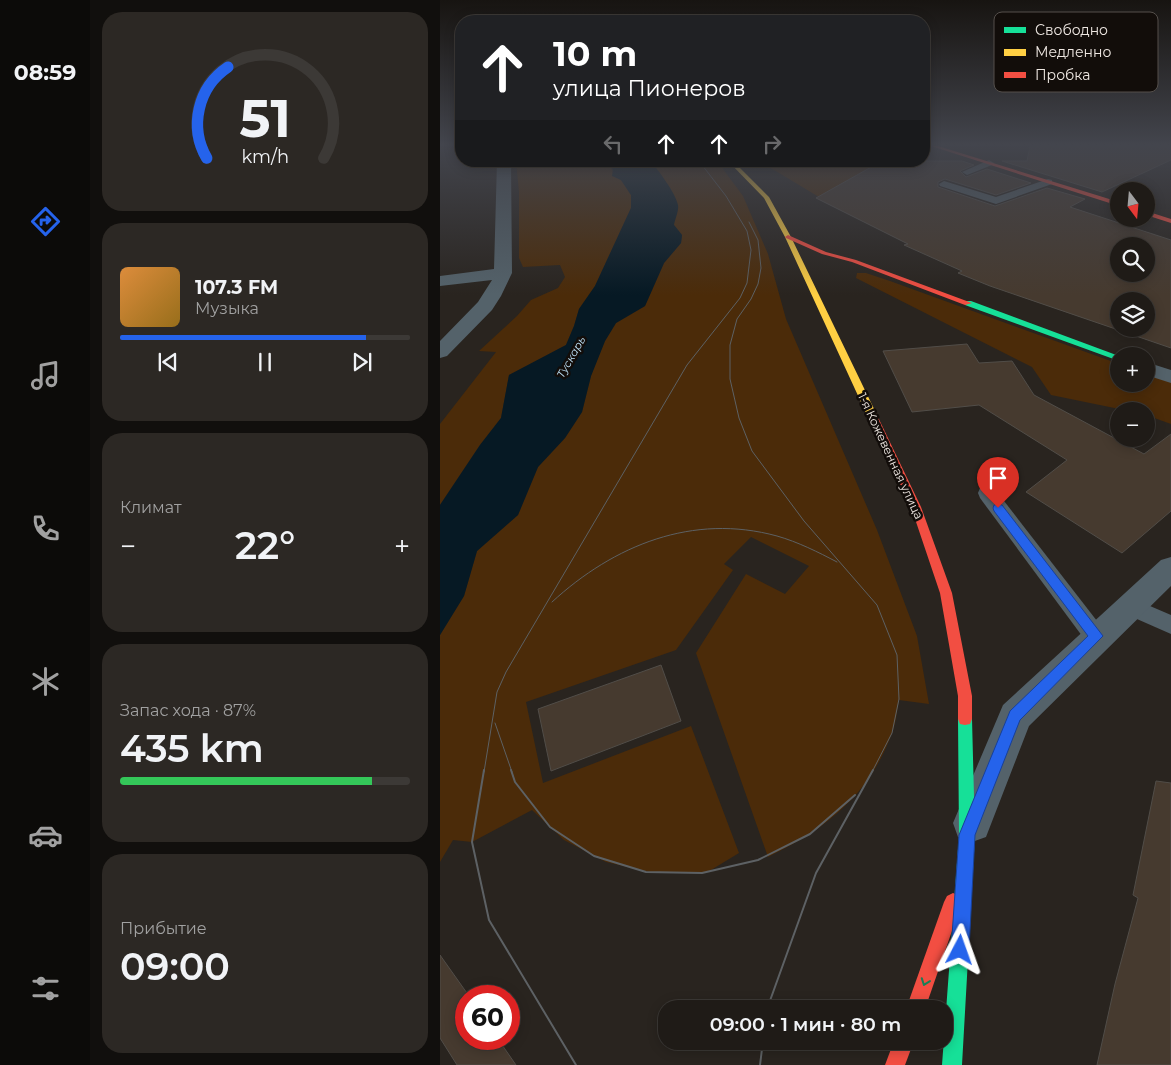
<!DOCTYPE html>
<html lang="ru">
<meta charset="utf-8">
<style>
:root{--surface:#1f1b17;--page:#2c2824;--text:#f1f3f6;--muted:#a1a1a1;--line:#3c3936;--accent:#2563eb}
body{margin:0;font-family:Montserrat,sans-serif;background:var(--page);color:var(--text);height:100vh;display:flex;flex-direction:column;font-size:19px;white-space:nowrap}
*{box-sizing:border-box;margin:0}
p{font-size:16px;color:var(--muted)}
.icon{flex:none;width:28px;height:28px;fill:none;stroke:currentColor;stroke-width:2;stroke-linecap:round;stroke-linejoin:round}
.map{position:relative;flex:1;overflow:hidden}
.drawer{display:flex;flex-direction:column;gap:12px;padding:12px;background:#110f0d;width:350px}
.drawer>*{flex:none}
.guide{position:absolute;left:15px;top:15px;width:475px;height:152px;border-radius:20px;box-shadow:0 2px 12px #0003,0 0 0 1px var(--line);background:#202124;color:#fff;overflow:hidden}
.needle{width:32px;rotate:164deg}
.controls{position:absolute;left:670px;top:182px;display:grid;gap:10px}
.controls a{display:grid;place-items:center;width:45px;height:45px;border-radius:50%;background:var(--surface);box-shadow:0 2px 12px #0003,0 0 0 1px var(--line);font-size:25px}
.speed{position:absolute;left:15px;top:985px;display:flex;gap:10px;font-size:25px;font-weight:700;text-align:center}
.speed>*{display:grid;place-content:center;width:65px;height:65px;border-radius:50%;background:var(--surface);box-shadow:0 2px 12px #0003,0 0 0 1px var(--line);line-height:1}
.speed .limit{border:8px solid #d22;background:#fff;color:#111}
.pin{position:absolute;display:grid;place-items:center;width:42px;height:42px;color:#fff;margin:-51px -21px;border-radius:50% 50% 50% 0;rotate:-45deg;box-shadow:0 0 5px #0007}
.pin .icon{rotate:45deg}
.me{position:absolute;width:55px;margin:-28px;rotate:4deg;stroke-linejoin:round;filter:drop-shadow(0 0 4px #0008)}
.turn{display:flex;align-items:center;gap:18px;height:105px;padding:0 15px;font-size:22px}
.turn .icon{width:65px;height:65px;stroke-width:2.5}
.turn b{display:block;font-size:35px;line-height:42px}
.lanes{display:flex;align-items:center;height:48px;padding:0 15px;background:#0003;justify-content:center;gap:25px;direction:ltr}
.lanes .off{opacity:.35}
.big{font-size:38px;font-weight:600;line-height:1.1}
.drawer .widget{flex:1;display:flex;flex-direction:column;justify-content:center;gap:8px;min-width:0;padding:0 18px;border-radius:20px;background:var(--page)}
.drawer .dial{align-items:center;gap:0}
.dial svg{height:130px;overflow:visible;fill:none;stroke:var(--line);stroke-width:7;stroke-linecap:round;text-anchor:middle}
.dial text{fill:var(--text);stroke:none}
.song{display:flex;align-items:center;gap:15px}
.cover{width:60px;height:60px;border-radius:8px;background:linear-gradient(135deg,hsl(30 70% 55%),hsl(40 70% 35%))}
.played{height:5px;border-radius:2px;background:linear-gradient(90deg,var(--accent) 85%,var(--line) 85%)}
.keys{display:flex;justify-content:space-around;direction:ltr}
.heat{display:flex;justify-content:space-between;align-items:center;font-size:28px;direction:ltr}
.charge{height:8px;border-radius:4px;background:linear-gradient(90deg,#34c759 87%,var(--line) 0)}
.trip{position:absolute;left:218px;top:1000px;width:295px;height:50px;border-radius:20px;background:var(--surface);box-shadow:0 2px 12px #0003,0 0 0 1px var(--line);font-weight:600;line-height:50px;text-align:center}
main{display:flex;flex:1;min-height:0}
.tab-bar{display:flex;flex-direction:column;width:90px;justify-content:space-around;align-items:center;background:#0c0b09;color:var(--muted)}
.tab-bar .icon{width:35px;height:35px}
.tab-bar .selected{color:var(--accent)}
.tab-bar b{font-size:22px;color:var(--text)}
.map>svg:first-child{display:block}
</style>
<main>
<nav class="tab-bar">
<b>08:59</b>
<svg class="icon selected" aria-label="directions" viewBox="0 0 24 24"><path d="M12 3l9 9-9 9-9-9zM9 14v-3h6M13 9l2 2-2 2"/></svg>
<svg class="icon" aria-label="music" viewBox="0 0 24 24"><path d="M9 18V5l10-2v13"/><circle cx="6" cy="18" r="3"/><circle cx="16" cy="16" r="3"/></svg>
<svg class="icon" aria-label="phone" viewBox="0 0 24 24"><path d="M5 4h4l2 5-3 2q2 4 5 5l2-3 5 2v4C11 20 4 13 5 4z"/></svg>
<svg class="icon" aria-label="climate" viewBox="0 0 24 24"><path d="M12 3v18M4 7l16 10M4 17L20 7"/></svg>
<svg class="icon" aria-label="car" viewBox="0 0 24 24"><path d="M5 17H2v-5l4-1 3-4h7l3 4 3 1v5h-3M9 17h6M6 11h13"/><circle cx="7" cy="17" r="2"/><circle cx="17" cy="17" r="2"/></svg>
<svg class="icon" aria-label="filters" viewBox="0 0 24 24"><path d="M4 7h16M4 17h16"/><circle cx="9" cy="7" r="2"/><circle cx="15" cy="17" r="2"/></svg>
</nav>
<section class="drawer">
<div class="widget dial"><svg viewBox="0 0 100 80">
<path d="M14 69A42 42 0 1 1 86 69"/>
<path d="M14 69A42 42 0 0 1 27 13" stroke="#2563eb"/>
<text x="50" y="56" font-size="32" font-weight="700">51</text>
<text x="50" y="72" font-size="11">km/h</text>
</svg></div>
<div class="widget">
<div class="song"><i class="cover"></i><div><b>107.3 FM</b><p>Музыка</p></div></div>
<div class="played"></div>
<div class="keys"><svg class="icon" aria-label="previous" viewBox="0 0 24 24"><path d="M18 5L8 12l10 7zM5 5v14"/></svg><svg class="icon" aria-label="pause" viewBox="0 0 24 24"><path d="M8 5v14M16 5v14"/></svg><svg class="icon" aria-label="next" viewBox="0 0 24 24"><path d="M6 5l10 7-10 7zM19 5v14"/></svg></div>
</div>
<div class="widget"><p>Климат</p>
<div class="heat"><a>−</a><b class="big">22°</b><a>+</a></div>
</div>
<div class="widget"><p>Запас хода · 87%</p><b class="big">435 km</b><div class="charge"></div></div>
<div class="widget"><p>Прибытие</p><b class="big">09:00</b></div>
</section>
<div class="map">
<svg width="731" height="1065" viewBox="0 0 731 1065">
<rect width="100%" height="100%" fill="#29241f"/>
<g fill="#4b2b09">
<polygon points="76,161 167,161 176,177 181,180 191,195 191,208 155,286 139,309 134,326 126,345 69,375 61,418 40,445 0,505 0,424 56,352 39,351 77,316 91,300 118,288 125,277 120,265 83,267 79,258 79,192"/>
<path d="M210 161H277L303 196 328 254 346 319 437 530 477 636 489 704 459 700C457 711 456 723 452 733 429 796 385 829 328 857L256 653 306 574 345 594 369 566 311 537 284 564 293 570 236 650 86 702 103 783 251 726 299 853 266 873H214L166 862 124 840 92 810 32 842 13 840 0 862V635L24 596 37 551 78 515 98 467 125 438 142 412 151 376 165 341 176 323 205 306 224 263 241 243 242 235 234 225 215 166Z"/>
<polygon points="319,161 412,161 430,168 379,197"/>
<polygon points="417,273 426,273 450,281 679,364 679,384 706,384 706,374 731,382 731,424 706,415 706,411 689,411 611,395 592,367 416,278"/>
</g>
<path fill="#061924" d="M167 161H210C218 169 236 194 238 205 239 211 235 219 234 225L242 235 241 243 224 263 205 306 176 323 165 341 151 376 142 412 125 438 98 467 78 515 37 551 24 596 0 635V505L40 445 61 418 69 375 126 345 134 326 139 309 155 286 191 208V195L181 180 172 176 173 169Z"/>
<g fill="#463a2f" stroke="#514d48" fill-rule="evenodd">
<polygon points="590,146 731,146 731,160 662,192 562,161 587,161"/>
<path d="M442 161H522L534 165 520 171 526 177 547 169 591 183 556 195 505 179 498 182V187L555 206 607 188 645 199 630 207 731 240V348L550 286 518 273 522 271 464 245 468 244 376 198ZM679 246H706V274H679ZM679 301H706V329H679Z"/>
<polygon points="527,344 539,363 572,361 594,395 704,454 731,434 731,511 682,553 586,492 627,460 539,405 472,412 443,351"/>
<polygon points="221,665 241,721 111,771 98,709"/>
<polygon points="716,781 731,783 731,1065 657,1065 675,984 698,898 693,895"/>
<polygon points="0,955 29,996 26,996 26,1039 58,1039 76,1065 17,1065 0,1038"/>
</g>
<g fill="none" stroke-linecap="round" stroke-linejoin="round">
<g fill="#54626a" fill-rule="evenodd">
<polygon points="549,160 554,163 552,165 527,175 522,172"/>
<polygon points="608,179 612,180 612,184 556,204 500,186 499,184 504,181 556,197"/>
<polygon points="547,487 554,488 664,630 667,637 664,644 656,646 648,644 540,498 538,493 540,488"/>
<polygon points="689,597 731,615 731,634 681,612 678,606 681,600"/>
</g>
<g fill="#54626a" fill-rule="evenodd">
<polygon points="57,161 71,161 72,273 61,296 52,310 7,356 0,358 0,341 38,302 52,280 0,286 0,276 54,269"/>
<polygon points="706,362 731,370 731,383 706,375"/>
<polygon points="731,557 731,586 589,726 546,837 532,842 518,837 513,823 563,705 721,560"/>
</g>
<g fill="#16e098" fill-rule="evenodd">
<polygon points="525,301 531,301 679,356 679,361 525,305"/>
<polygon points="525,713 530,714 532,719 535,835 522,1065 502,1065 519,835 518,719 520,714"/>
</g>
<polygon fill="#ffcf43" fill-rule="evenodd" points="288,161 293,161 329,197 351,237 436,413 434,415 428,415 426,413 345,237 324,198"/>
<g fill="#f24e42" fill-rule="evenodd">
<polygon points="491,146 498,146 679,202 679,206"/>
<polygon points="706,211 731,219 731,223 706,215"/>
<polygon points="348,235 386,252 416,260 532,303 525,305 412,262 382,254 346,238 345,237"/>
<polygon points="431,410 436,413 481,507 512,593 532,696 532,719 530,724 525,725 520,724 518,719 518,696 500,593 471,507 426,413"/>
<polygon points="513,893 519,896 522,902 485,1009 466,1009 504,902 507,896"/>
<polygon points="454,1041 474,1041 465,1065 445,1065"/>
</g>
<g stroke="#5d6164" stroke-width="1">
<polyline points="309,222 318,240 321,268 318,284 311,299 297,319 290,345 290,379 299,418 312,451 364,521 437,605 457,655 459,699 452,733 432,772"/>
<path d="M112 602C174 545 253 513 337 536 358 542 378 552 397 562"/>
<polyline points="55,723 72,772"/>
<polyline points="44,772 57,692 66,672 247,365 300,298 307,283 311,250 307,231 286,196 259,161"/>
</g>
<g stroke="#5d6164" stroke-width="2">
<polyline points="44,770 32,842 49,920 136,1065"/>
<polyline points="71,770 75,782 110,827 154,856 206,872 262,873 318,860 370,834 415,795"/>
<polyline points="327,1009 376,873 433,770"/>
<polyline points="320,1065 323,1041"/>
</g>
</g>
<defs><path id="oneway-chevron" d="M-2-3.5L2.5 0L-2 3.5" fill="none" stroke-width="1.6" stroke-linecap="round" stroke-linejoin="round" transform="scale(1.25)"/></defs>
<use stroke="#148158" href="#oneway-chevron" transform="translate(485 982) rotate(110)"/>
<linearGradient id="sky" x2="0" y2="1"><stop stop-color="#171411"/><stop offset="0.49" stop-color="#43454d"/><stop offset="1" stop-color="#43454d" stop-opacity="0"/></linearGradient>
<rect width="731" height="295" fill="url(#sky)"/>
<polygon fill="#2563eb" stroke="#184099" points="558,504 562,505 663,636 580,720 535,835 529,950 526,956 520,959 513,956 511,950 519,835 568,716 570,711 648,636 554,511 553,508 554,505"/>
<g text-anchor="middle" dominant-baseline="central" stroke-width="5" stroke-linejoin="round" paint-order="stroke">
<g font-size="11" font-style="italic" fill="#c1e5fb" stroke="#120d0a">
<text transform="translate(131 357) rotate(-60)">Тускарь</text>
</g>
<g font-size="12" fill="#efe8e3" stroke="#120d0a">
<text transform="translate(451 456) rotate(65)">1-я Кожевенная улица</text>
</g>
</g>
<rect x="554" y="12" width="164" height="80" rx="8" fill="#120d0a" stroke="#544f4b" stroke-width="1"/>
<rect x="564" y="27" width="22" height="6" fill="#16e098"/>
<rect x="564" y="49" width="22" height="7" fill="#ffcf43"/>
<rect x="564" y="72" width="22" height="6" fill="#f24e42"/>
<g font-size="14" fill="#efe8e3">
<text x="595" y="35">Свободно</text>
<text x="595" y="57">Медленно</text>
<text x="595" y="80">Пробка</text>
</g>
</svg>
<div class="controls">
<a><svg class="needle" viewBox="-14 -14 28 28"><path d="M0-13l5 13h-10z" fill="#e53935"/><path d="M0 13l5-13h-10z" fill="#a1a1a1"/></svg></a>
<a><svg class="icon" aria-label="search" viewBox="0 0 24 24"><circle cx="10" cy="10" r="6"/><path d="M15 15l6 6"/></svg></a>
<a><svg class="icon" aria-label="layers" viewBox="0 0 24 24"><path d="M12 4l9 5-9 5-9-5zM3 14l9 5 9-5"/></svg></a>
<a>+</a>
<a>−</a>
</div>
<div class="speed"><div class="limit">60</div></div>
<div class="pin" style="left:558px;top:508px;background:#d93025"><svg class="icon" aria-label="arrive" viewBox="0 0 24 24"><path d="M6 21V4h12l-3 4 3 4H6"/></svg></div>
<svg class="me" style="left:520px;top:950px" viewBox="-20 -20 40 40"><path d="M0-17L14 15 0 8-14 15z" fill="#2563eb" stroke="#fff" stroke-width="4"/></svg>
<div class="trip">09:00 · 1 мин · 80 m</div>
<div class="guide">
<div class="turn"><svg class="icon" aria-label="ahead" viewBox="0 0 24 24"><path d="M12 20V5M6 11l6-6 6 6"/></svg><div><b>10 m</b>улица Пионеров</div></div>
<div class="lanes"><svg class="icon off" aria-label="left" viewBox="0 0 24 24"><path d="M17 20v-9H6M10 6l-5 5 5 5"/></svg><svg class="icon" aria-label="ahead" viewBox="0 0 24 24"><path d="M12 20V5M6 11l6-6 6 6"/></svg><svg class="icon" aria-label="ahead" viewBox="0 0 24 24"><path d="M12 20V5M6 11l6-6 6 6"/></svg><svg class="icon off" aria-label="right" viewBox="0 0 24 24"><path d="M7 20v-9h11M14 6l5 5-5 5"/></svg></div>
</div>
</div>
</main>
